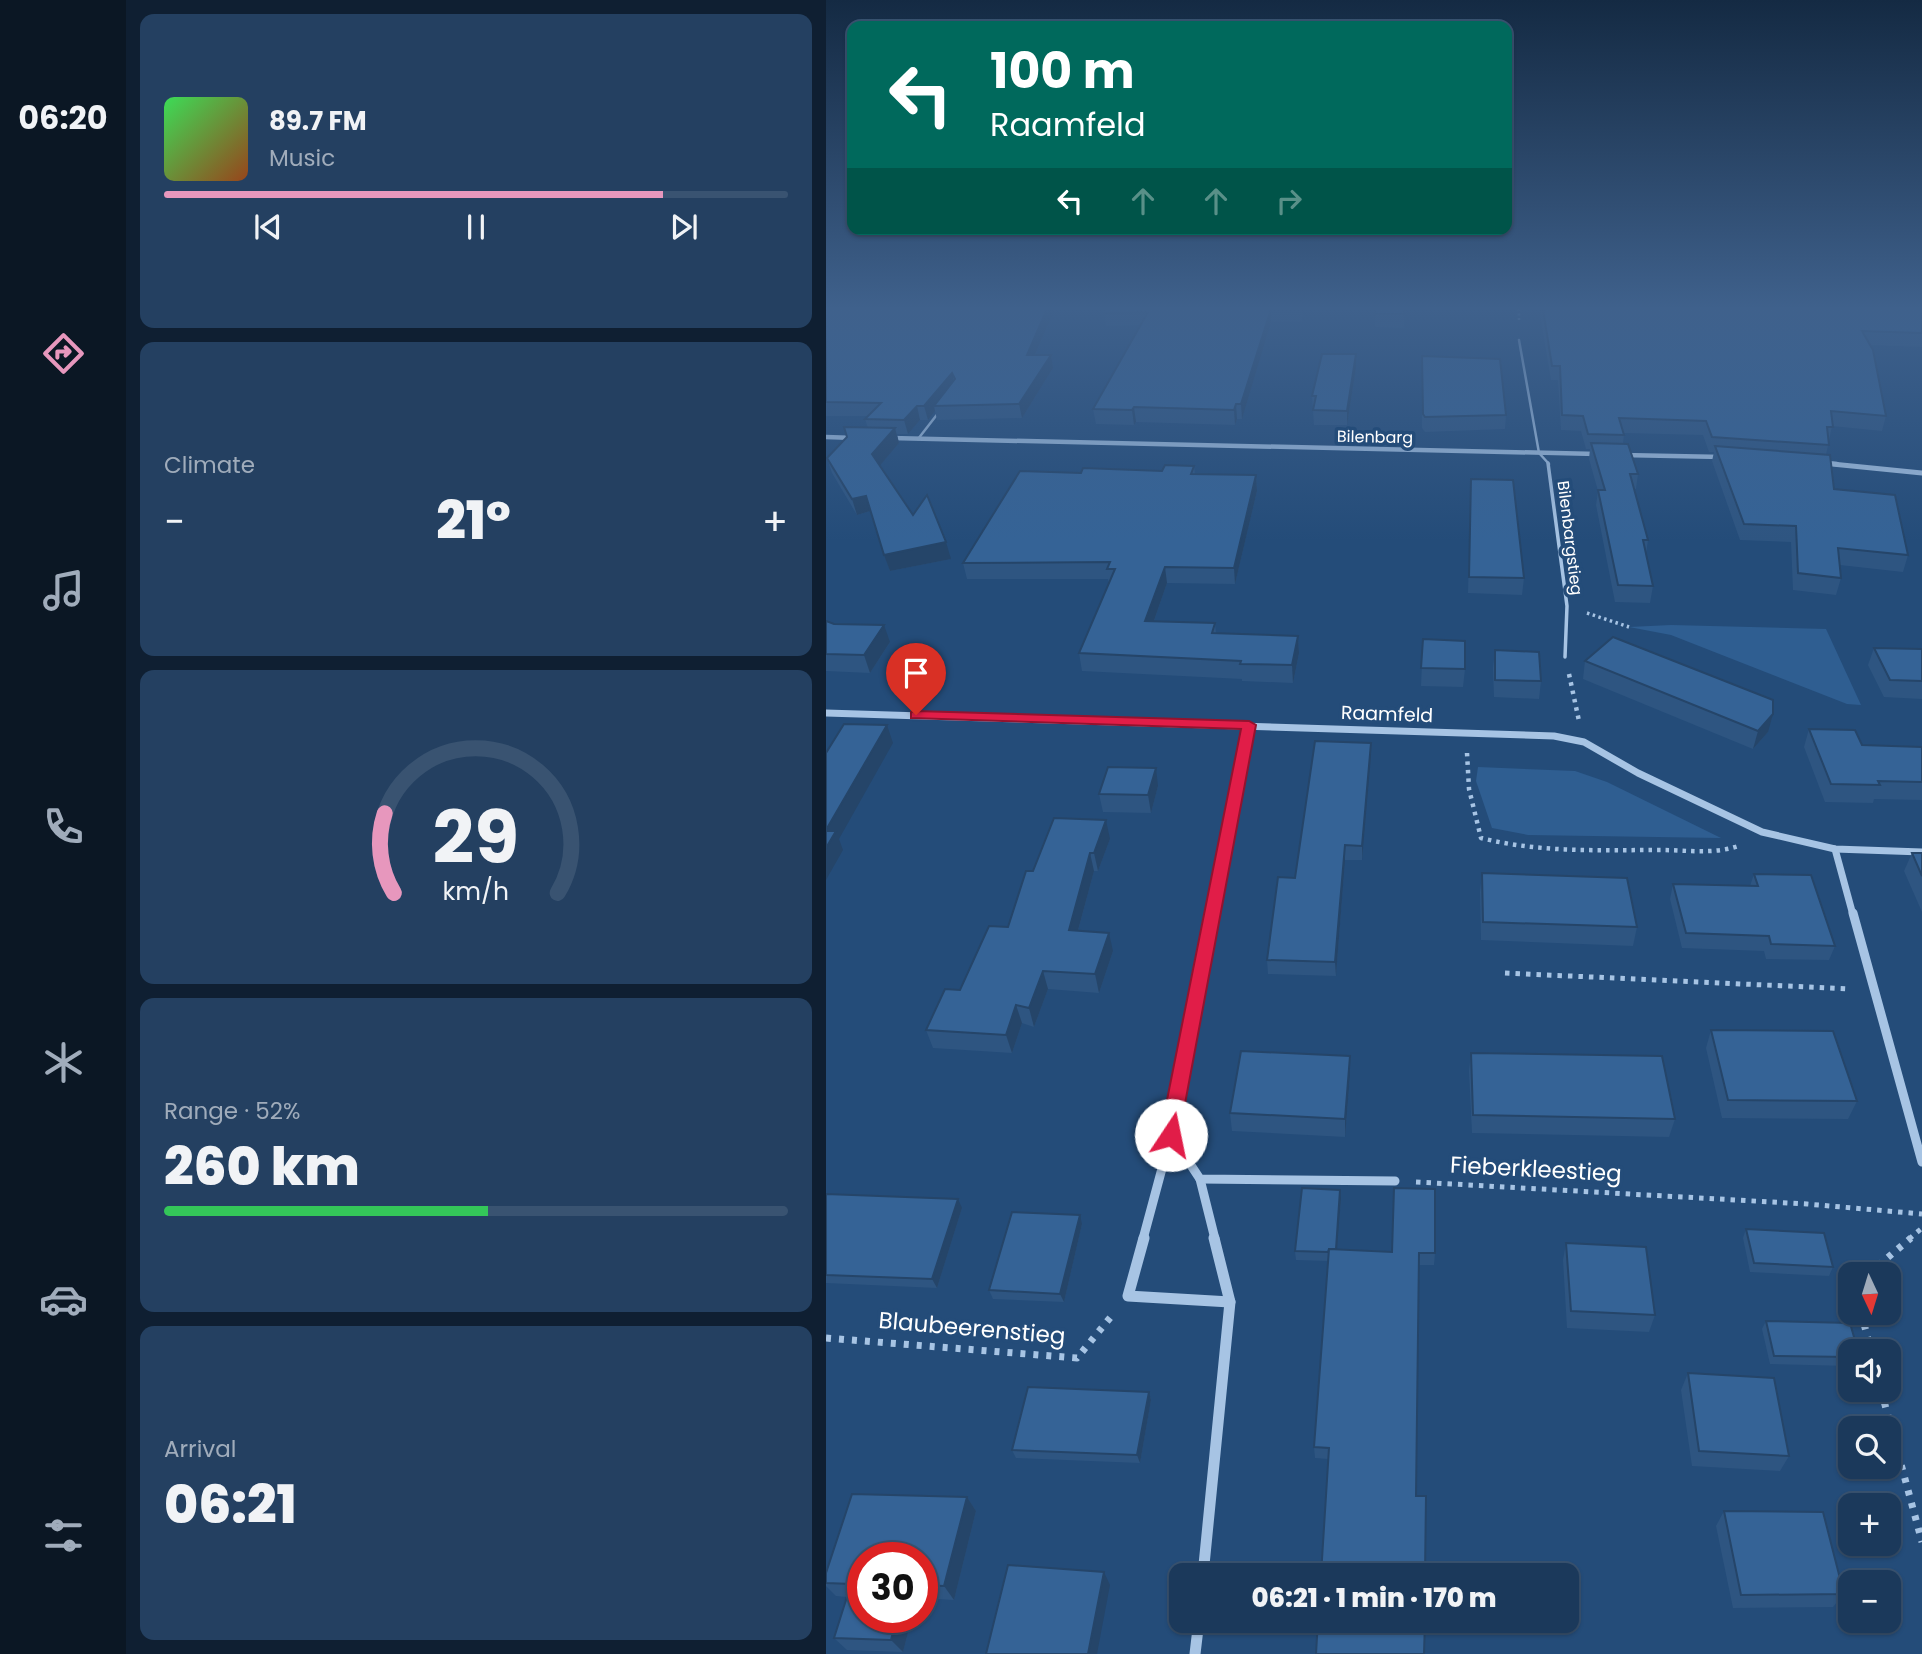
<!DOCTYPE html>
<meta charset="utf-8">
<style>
:root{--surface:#1b395b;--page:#244061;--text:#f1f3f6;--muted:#a0acbb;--line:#395371;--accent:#e797bd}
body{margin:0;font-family:Poppins,sans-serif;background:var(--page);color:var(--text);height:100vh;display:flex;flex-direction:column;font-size:26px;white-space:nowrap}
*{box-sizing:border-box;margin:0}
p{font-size:23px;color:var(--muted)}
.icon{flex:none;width:38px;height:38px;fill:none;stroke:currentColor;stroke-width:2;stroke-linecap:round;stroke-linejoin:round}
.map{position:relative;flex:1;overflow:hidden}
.drawer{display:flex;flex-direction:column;gap:14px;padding:14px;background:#0f1f32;width:700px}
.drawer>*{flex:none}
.guide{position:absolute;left:21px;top:21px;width:665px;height:214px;border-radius:14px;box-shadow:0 2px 5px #0004,0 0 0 2px var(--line);background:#00695c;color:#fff;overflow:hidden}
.needle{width:46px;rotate:176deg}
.fabs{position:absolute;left:1012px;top:1262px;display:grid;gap:14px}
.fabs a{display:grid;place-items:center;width:63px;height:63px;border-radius:14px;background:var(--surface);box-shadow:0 2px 5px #0004,0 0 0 2px var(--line);font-size:35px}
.speed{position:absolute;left:21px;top:1542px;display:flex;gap:14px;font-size:35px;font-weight:700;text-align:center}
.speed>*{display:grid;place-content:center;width:91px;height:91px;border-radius:50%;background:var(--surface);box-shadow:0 2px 5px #0004,0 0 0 2px var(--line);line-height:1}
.speed .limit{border:10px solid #d22;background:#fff;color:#111}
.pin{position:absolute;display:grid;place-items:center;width:60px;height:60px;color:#fff;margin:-72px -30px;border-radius:50% 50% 50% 0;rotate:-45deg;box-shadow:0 0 7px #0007}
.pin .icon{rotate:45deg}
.me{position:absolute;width:77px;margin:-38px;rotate:11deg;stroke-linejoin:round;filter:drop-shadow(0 0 5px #0008)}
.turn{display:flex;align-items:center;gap:24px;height:147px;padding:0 28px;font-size:32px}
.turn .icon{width:91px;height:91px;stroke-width:2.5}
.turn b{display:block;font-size:49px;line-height:60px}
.lanes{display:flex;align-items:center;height:66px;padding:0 28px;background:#0003;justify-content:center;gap:35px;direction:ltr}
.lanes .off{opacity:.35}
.big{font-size:52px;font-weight:800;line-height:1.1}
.drawer .widget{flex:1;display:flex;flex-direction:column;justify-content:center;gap:10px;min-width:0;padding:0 24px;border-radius:14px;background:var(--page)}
.drawer .dial{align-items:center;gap:0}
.dial svg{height:182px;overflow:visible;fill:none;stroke:var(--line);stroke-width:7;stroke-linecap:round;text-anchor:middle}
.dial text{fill:var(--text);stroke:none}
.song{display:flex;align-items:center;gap:21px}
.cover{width:84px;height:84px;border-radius:10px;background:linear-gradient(135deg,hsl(130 70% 55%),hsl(20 70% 35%))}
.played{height:7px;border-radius:4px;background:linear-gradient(90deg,var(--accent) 80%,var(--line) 80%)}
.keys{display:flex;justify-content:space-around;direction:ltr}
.heat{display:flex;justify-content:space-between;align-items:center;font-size:38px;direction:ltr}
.charge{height:10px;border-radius:5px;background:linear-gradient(90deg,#34c759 52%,var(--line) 0)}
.trip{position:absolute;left:343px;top:1563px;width:410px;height:70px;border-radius:14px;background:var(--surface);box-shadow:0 2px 5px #0004,0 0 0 2px var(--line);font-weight:800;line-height:70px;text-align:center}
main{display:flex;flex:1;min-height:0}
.dock{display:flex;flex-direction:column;width:126px;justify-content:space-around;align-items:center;background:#0b1724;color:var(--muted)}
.dock .icon{width:49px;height:49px}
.dock .active{color:var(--accent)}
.dock b{font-size:32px;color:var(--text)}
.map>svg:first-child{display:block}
</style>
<main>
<nav class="dock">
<b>06:20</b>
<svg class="icon active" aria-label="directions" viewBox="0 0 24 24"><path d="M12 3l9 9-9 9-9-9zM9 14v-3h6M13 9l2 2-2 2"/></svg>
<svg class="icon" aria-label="music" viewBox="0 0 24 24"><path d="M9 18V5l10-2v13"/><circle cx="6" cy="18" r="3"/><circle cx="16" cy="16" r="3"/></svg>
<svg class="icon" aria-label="phone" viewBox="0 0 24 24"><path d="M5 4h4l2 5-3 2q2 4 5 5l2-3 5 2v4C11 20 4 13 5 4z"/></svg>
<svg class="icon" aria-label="climate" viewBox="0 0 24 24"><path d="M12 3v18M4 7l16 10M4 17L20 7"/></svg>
<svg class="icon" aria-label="car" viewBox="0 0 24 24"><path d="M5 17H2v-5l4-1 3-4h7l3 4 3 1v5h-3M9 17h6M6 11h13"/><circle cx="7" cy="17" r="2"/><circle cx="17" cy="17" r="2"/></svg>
<svg class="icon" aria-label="filters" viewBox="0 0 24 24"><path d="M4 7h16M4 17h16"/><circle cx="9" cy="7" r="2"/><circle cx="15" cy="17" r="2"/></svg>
</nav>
<section class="drawer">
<div class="widget">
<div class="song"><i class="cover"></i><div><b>89.7 FM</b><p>Music</p></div></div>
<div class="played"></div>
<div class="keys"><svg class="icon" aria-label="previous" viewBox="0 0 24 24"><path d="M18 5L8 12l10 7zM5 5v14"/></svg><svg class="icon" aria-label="pause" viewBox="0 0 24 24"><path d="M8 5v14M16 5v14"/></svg><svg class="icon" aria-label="next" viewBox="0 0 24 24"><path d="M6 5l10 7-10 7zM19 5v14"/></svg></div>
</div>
<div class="widget"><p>Climate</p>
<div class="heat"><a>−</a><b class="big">21°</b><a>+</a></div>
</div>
<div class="widget dial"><svg viewBox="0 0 100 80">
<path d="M14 69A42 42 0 1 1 86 69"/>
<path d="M14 69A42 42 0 0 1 10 34" stroke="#e797bd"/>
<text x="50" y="56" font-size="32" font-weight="700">29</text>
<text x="50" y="72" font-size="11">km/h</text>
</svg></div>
<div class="widget"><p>Range · 52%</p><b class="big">260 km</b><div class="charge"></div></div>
<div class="widget"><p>Arrival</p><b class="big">06:21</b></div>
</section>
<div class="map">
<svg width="1096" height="1654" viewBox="0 0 1096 1654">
<rect width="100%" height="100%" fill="#244c79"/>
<g fill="#2f5e91">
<polygon points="845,625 1000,629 1035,705 1021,704 845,635 803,627"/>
<polygon points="652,767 749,771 781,782 895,838 702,835 666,828 650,781"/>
</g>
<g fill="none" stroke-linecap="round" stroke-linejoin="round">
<polyline stroke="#a7c4e4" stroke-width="2.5" stroke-dasharray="2 2.5" stroke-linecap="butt" points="693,309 693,322"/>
<polyline stroke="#a7c4e4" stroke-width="3.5" stroke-dasharray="2.5 3.5" stroke-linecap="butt" points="761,613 803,627"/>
<g stroke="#a7c4e4" stroke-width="4.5" stroke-dasharray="3.5 5" stroke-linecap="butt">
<polyline points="743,674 753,721"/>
<path d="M641 753 643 789 655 838C715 853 773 850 834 850 861 850 889 855 915 845"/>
</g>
<g stroke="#a7c4e4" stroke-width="5" stroke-dasharray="4.5 6" stroke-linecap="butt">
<polyline points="679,973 1025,989"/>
<polyline points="590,1182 981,1204 1096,1214"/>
<polyline points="1083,1239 1096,1228"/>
</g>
<g stroke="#a7c4e4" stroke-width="7" stroke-dasharray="5 8" stroke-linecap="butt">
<polyline points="1042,1274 1085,1238"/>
<polyline points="1035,1312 1045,1351"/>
<polyline points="0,1338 251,1358 288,1313"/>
<polyline points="1055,1390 1096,1542"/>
</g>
<g stroke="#a7c4e4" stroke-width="2.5">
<polyline points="693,340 713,453 723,464"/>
<polyline points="92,439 113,412"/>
</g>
<polyline stroke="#a7c4e4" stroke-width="3.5" points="722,463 741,606 739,657"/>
<g stroke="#a7c4e4" stroke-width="4.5">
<polyline points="0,437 29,438"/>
<polyline points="65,438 771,454"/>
<polyline points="796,455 897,457"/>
<polyline points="996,463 1011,464"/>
</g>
<polyline stroke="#a7c4e4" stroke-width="5" points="996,463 1096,473"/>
<g stroke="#a7c4e4" stroke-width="7">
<polyline points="0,713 728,736 758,742 812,773 936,832 1009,849 1096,852"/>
<polyline points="1009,849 1027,915"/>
<polyline points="387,915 423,725"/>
</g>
<g stroke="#a7c4e4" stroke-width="9">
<polyline points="1027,913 1096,1162"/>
<polyline points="345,1135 374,1179 569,1181"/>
<polyline points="374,1179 389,1239"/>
<polyline points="317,1239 345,1135 387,913"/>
</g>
<g stroke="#a7c4e4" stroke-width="11">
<polyline points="318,1238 302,1296 404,1302"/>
<polyline points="377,1575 404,1302 388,1238"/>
<polyline points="369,1654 373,1620"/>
</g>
</g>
<g fill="#2e5581">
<polygon points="0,309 229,309 209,355 225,355 227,368 196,418 111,420 109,411 102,420 94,420 82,434 71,434 73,443 54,465 87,515 125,559 64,571 44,511 31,515 6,473 1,458 42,428 39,419 42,416 0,416"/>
<polygon points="279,309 477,309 476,322 445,322 416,419 411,419 409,425 310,422 308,425 270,424 267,409 314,325 280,326 278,313"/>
<polygon points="578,309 578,328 549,327 549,314"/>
<polygon points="713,309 1096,309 1096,347 1044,345 1060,416 1056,431 1006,426 1000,455 1008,489 1082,555 1077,572 1014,565 1015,578 1010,595 967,590 965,542 914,540 886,461 888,452 883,452 877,435 798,433 797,444 812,474 810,489 808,489 822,540 820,554 827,586 824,603 789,602 770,505 772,491 763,459 764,449 760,449 755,431 735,430 732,380 725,380"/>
<polygon points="530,368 521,425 488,425 486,396"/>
<polygon points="596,370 680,415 679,429 599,432 596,428"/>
<polygon points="368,466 369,474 430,475 431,491 409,584 341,583 328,621 389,623 390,633 472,636 473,653 467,683 416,681 416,679 256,671 253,653 283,584 282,579 141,579 137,563 255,473 336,471"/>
<polygon points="645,479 698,578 696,595 642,593"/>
<polygon points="0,621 64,642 44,673 0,671"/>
<polygon points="597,639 639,669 637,687 595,686"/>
<polygon points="1048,648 1096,649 1096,699 1058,697 1042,665"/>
<polygon points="669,650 715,681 713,699 668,697 667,668"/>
<polygon points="759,661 942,732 927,749 757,679"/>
<polygon points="983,729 1036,745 1096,747 1096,800 1048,799 1047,803 999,802 978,747"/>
<polygon points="545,756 536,860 519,860 510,976 442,974 441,960 469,878"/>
<polygon points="332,786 325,813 277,812 273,794"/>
<polygon points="284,839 272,871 268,871 252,931 287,951 273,993 222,989 208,1027 196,1023 186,1053 107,1048 100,1030 134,990 182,927 207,871"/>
<polygon points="1086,853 1096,853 1096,912 1078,871"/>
<polygon points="656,873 811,927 807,946 655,940 654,892"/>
<polygon points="928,874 1009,946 1003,960 940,959 938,951 856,948 844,899 847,884 924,886"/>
<polygon points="885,1030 1031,1101 1022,1119 896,1118 880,1048"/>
<polygon points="645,1053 849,1119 843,1137 646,1133 643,1071"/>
<polygon points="524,1075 519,1137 406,1131 404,1113"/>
<polygon points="0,1194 136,1208 111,1288 0,1283"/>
<polygon points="515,1199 511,1249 609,1253 608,1265 593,1265 590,1496 502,1459 489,1458 488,1447 502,1261 470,1260 469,1251"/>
<polygon points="256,1224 238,1302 167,1299 163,1290"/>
<polygon points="920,1229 1007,1267 1003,1276 924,1272 917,1238"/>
<polygon points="740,1243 829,1315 823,1332 741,1328 737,1260"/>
<polygon points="940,1321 1024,1351 1024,1366 944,1364 936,1329"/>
<polygon points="862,1373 963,1456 954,1471 866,1466 855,1390"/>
<polygon points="323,1392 325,1400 314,1463 190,1458 186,1450"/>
<polygon points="141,1497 150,1511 128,1600 96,1598 96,1558 37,1617 86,1617 77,1652 21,1650 8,1638 21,1597 10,1596 0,1586 0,1573"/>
<polygon points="898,1511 1018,1594 1007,1607 907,1608 890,1526"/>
</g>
<g fill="#254569">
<polygon points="221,309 229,309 203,368 201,355"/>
<polygon points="445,309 445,322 416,419 415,404"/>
<polygon points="530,354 530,368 521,425 521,411"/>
<polygon points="225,355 227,368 196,418 193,404"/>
<polygon points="126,373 129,386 108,406 109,411 102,420 98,406"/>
<polygon points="410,404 411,419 409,425 408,410"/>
<polygon points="91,406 94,420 82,434 78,420"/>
<polygon points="308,407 310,422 308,425 306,410"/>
<polygon points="69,428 73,443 51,469 46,454"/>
<polygon points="430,475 431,491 409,584 408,568"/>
<polygon points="40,496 44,511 31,515 26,499"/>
<polygon points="120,542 125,559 64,571 58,555"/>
<polygon points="339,567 341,583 322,638 319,621"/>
<polygon points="58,625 64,642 44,673 38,655"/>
<polygon points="472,636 473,653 467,683 466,665"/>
<polygon points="947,714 942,732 927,749 932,731"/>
<polygon points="61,725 67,743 13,839 17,850 0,880 0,830"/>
<polygon points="545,743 545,756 536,860 536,846"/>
<polygon points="330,768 332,786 325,813 322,795"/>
<polygon points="280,820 284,839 272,871 268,853"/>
<polygon points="519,845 519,860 510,976 509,962"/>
<polygon points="264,853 268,871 247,949 243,930"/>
<polygon points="283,933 287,951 273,993 269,974"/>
<polygon points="217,971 222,989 208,1027 203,1008"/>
<polygon points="190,1005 196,1023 186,1053 180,1035"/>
<polygon points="524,1056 524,1075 519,1137 519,1119"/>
<polygon points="514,1190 515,1199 510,1261 510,1252"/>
<polygon points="132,1199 136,1208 111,1288 106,1279"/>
<polygon points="254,1215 256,1224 238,1302 234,1294"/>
<polygon points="323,1392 325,1400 314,1463 311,1455"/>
<polygon points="141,1497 150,1511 128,1600 118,1586"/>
<polygon points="278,1572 284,1585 271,1654 262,1654"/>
<polygon points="71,1617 86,1617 77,1652 65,1640"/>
</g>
<g fill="#356396" stroke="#254569" stroke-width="2">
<polygon points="0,309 221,309 201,355 225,355 193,404 108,406 129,379 126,373 98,406 91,406 78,420 39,419 55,403 0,402"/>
<polygon points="279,309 445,309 415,404 410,404 408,410 308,407 306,410 267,409 322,312 278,313"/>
<rect x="549" y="309" width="29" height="5"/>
<polygon points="717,309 1096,309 1096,333 1036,331 1047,350 1060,416 1005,411 1007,427 1001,427 1003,445 886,437 880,421 793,418 798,435 762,434 757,416 736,415 734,366 726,366"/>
<polygon points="496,354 530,354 521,411 487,410 490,396 486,396"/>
<polygon points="596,356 674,359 680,415 599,417 597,414"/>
<polygon points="18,427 69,428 46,454 87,515 101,495 120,542 58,555 40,496 26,499 1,458 21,437"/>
<polygon points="765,443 802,444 812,474 804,474 822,540 817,540 827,586 792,585 772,490 779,490"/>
<polygon points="889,446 1004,455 1008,489 1069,495 1082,555 1012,548 1015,578 972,573 970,526 918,524"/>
<polygon points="339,465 368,466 365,474 430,475 408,568 339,567 319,621 389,623 386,633 472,636 466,665 414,664 415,661 253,653 289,569 281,569 284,562 137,563 194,471 255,473 257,468 336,471"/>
<polygon points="645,479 687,480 698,578 643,577"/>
<polygon points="0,621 8,624 58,625 38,655 0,654"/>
<polygon points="787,637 947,700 947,714 932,731 759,661"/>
<polygon points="597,639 639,641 639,669 595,668"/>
<polygon points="1048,648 1096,649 1096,681 1064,680"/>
<polygon points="669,650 713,652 715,681 669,680"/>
<polygon points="18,724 61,725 0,830 0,753"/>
<polygon points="983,729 1029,730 1036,745 1096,747 1096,782 1052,781 1054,785 1005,784"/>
<polygon points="489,741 545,743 536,846 519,845 509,962 441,960 452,877 469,878"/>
<polygon points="282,767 330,768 322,795 273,794"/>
<polygon points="228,818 280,820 268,853 264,853 243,930 283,933 269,974 217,971 203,1008 190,1005 180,1035 100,1030 119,989 134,990 163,926 182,927 200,871 207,871"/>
<polygon points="0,831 10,831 0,848"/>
<polygon points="1086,853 1096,853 1096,876"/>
<polygon points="656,873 801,878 811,927 657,922"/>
<polygon points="928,874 985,875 1009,946 945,944 943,936 860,933 847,884 932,886"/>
<polygon points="885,1030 1007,1031 1031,1101 902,1100"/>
<polygon points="415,1051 524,1056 519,1119 404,1113"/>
<polygon points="645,1053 836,1056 849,1119 647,1115"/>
<polygon points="476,1188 514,1190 510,1249 503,1249 502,1252 469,1251"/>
<polygon points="568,1188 609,1189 609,1253 593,1253 590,1496 600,1496 599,1575 495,1575 503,1448 488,1447 503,1249 566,1252"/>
<polygon points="0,1194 132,1199 106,1279 0,1275"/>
<polygon points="186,1212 254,1215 234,1294 163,1290"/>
<polygon points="920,1229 998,1233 1007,1267 928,1263"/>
<polygon points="740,1243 820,1247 829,1315 745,1311"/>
<polygon points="940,1321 1024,1323 1032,1351 1024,1351 1024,1357 948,1356"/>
<polygon points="862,1373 948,1378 963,1456 873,1451"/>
<polygon points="202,1387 323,1392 311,1455 186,1450"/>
<polygon points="26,1494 141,1497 118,1586 96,1585 96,1558 37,1558 37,1617 71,1617 65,1640 8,1638 25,1584 0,1583 0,1573"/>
<polygon points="898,1511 997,1512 1018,1594 915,1595"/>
<polygon points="182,1565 278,1572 262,1654 160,1654"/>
<polygon points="492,1620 599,1620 598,1654 490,1654"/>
</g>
<linearGradient id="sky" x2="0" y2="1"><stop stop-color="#142a43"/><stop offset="0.57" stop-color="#3f618c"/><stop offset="1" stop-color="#3f618c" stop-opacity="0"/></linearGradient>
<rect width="1096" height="541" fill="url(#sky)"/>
<polygon fill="#e11d48" stroke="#92132f" stroke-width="2" points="90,711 423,721 430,725 352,1141 345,1144 337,1141 334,1135 415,729 85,718 85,712"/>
<g text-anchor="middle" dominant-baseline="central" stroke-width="7" stroke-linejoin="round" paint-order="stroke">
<g font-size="16" fill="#fff" stroke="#244c79">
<text transform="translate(549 437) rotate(1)">Bilenbarg</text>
<text transform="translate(744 538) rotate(83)">Bilenbargstieg</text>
</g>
<g font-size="19" fill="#fff" stroke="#244c79">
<text transform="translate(561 714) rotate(2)">Raamfeld</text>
</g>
<g font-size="23" fill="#fff" stroke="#244c79">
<text transform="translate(710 1169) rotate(3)">Fieberkleestieg</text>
<text transform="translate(146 1328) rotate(5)">Blaubeerenstieg</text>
</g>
</g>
</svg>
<div class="fabs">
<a><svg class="needle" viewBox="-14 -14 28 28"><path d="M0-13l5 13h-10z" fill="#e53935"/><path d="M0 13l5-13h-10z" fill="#a0acbb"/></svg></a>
<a><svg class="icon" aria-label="sound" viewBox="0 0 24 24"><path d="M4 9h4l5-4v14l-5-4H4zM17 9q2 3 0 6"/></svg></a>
<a><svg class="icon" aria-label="search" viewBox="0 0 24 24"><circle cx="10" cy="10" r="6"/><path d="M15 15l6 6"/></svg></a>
<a>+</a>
<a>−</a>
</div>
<div class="speed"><div class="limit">30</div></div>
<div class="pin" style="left:90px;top:715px;background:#d93025"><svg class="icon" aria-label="arrive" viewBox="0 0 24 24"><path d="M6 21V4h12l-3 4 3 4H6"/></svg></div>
<svg class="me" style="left:345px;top:1135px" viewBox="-20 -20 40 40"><circle r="19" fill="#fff"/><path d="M0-13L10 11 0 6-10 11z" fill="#e11d48"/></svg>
<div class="trip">06:21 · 1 min · 170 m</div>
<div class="guide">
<div class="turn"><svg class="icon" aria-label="left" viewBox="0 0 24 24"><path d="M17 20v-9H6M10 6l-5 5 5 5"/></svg><div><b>100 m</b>Raamfeld</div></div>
<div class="lanes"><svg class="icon" aria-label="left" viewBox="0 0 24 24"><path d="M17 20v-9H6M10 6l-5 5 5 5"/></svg><svg class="icon off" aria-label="ahead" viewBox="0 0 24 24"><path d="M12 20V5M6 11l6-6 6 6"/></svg><svg class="icon off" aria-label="ahead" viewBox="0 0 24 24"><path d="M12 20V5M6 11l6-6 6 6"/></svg><svg class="icon off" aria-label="right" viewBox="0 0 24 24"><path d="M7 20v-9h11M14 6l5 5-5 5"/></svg></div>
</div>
</div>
</main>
